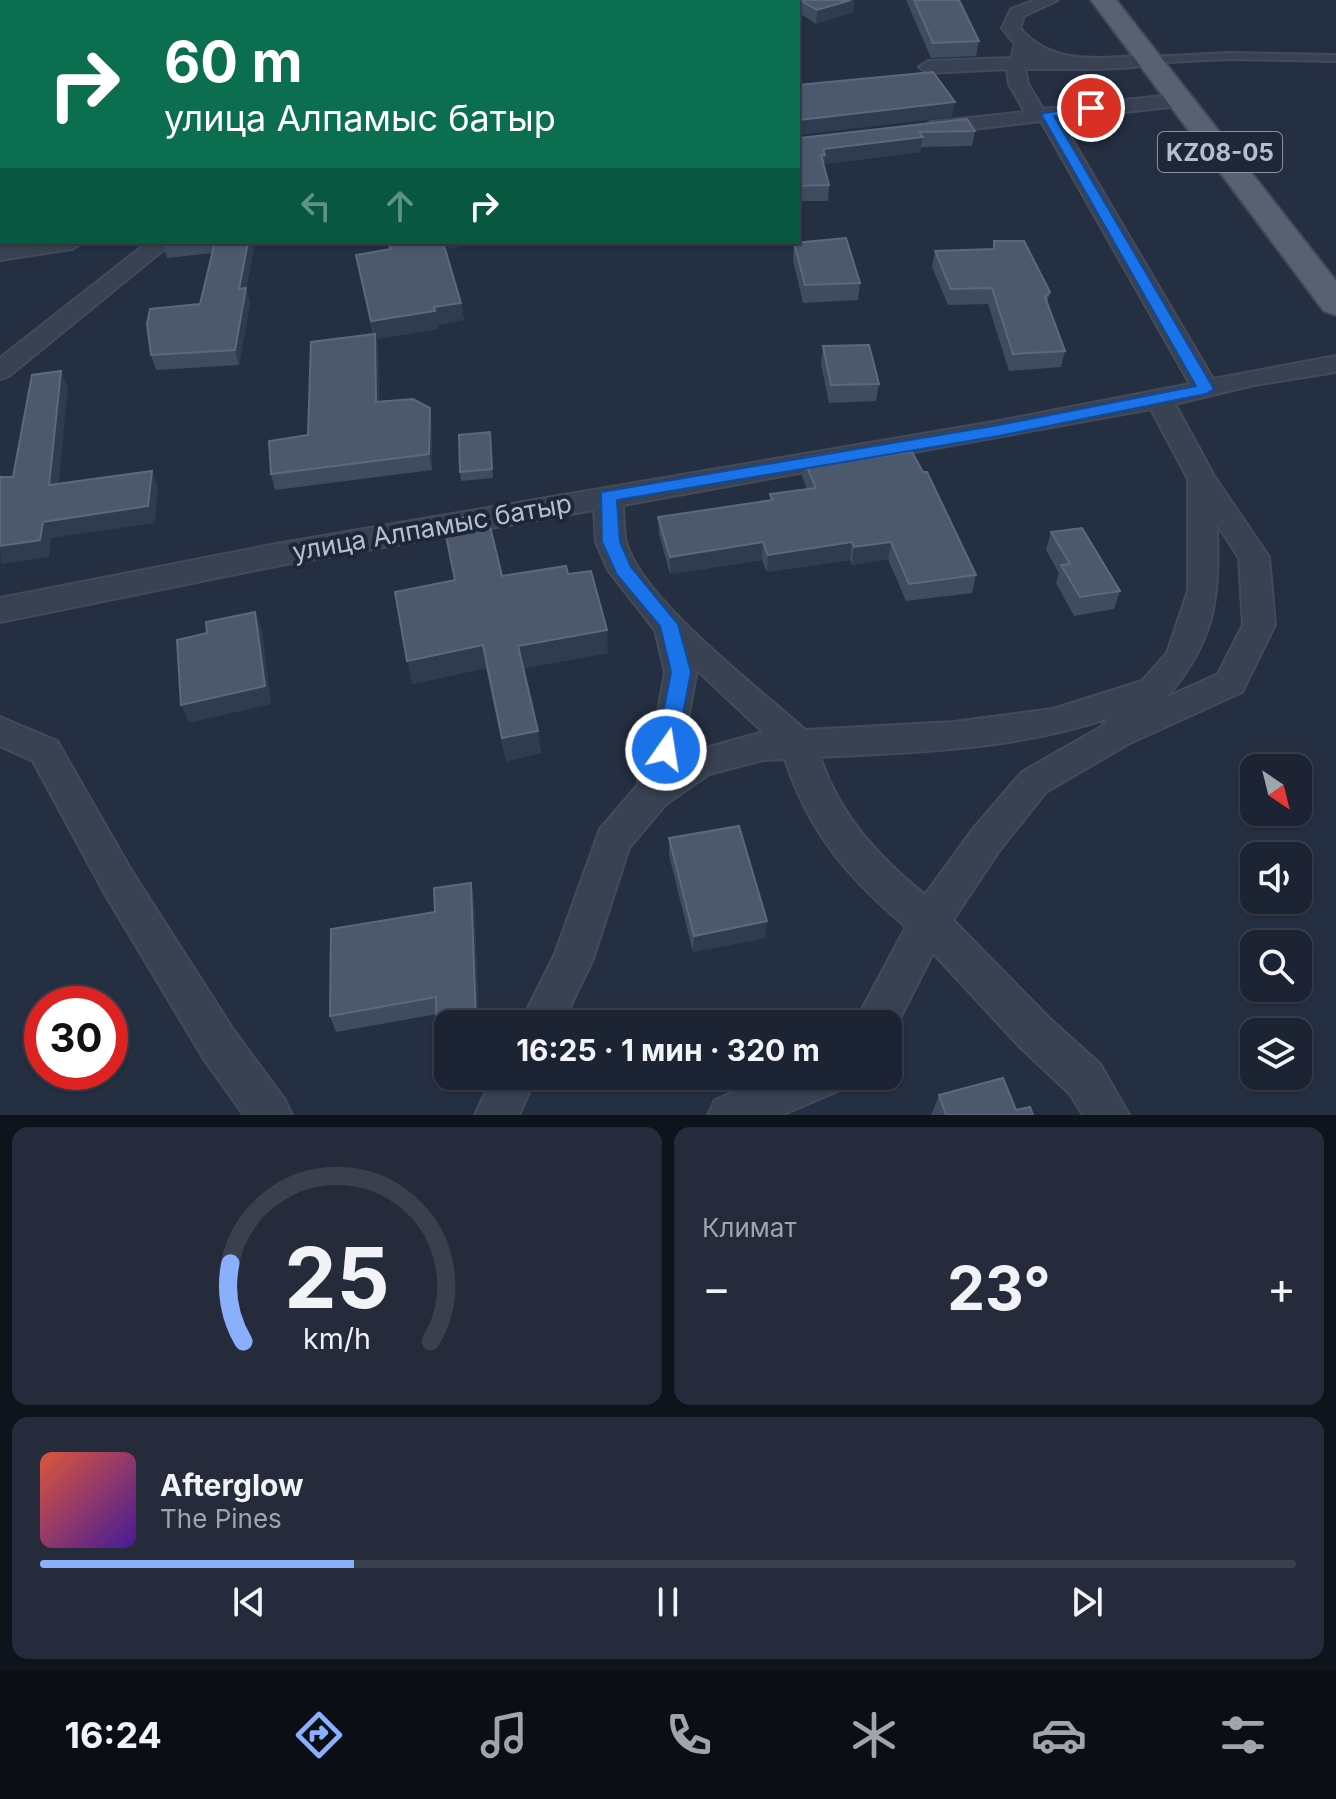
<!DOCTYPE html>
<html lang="ru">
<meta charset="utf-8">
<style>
:root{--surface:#1c2332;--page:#252b3a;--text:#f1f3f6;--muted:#a0a4ac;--line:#3a404d;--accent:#8aaffd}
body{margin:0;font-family:Inter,sans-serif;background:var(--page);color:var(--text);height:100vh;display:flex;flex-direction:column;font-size:30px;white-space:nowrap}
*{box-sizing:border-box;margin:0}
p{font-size:26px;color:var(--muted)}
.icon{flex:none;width:44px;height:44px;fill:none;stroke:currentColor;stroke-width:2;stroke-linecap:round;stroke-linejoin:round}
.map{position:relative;height:1115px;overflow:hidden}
.side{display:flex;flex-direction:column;gap:12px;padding:12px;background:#0f131c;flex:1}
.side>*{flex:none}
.top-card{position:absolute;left:0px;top:0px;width:800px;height:244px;box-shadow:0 2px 6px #0004,0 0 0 2px var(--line);background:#0b6e4f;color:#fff;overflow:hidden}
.needle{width:52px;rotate:145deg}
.fabs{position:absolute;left:1240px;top:754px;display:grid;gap:16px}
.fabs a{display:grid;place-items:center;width:72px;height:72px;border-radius:16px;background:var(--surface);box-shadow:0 2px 6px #0004,0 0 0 2px var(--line);font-size:40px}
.speed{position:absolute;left:24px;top:986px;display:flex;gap:16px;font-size:40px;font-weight:700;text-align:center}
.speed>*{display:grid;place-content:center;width:104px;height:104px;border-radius:50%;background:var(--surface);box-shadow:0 2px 6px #0004,0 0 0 2px var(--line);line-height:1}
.speed .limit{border:12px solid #d22;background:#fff;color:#111}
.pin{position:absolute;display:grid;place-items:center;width:68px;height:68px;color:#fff;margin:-34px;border:4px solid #fff;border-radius:50%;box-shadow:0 2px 8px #0007}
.me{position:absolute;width:88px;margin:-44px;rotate:13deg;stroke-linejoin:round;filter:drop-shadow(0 0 6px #0008)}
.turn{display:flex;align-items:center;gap:28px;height:168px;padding:0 32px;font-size:36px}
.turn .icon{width:104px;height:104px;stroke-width:2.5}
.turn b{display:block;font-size:56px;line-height:68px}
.lanes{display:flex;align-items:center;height:76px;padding:0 32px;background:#0003;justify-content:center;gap:40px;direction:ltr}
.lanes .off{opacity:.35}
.big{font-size:60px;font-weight:700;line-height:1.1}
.side .card{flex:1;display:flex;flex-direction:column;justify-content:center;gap:12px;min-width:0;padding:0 28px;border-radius:16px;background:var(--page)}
.side .dial{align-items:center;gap:0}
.dial svg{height:208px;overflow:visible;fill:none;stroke:var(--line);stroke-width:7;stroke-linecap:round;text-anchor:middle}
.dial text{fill:var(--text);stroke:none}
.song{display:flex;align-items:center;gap:24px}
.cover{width:96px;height:96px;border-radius:12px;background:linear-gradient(135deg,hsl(10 70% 55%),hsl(260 70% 35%))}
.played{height:8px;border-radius:4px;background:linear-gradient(90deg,var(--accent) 25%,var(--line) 25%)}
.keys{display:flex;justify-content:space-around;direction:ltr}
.heat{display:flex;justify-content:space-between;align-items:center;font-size:44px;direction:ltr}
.side .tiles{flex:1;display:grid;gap:12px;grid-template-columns:1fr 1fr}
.card:last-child{grid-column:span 2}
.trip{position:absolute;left:434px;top:1010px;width:468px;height:80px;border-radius:16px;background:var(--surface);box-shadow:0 2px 6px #0004,0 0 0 2px var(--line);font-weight:700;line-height:80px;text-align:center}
.dock{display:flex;height:128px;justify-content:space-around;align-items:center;background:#0b0e14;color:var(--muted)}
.dock .icon{width:56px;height:56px}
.dock .active{color:var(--accent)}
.dock b{font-size:36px;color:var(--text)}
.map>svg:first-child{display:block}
</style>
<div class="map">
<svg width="1336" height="1115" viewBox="0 0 1336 1115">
<rect width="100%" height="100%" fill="#252f42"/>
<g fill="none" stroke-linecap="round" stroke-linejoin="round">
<defs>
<polygon id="lane" points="1227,53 1336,55 1336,61 1227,59 1150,63 1145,60 1150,57"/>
<g id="street">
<path d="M1035 0H1058L1024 16 1020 28C1052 67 1104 58 1150 55L1159 60C1145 73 1049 68 1025 69L1028 84 1043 109 1180 94 1190 100 1180 106 1060 119 1213 379 1336 356V372L1254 385 1175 404 1214 476 1269 557 1275 625 1242 692 1128 744 1046 792 999 851 953 920 1050 1019 1100 1064 1129 1115H1083L1070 1094 1020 1047 933 953 890 1038 888 1024H854L906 927C848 877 809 833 785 759L763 760 709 774 666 804 629 848 593 959 562 1024H520L555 954 600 829 637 786 655 728 665 672 655 630 608 570 596 542 594 510 276 566 0 622V598L276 544 999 421 1190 384 1041 121 931 134 921 128 931 122 1025 112 1009 84 1007 69 928 73 919 67 928 61 1011 58 1015 44 1002 28 1011 9ZM1151 409 1188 479V591L1167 653 1142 681 1053 709 954 722 805 730C760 689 640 598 626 542 623 530 624 516 623 505ZM1217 524 1239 558 1243 625 1218 674 1167 697C1217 638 1219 598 1217 524ZM697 670 763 732 681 755ZM1109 718 1101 727 1022 772 973 829 925 895C879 858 839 815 820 757 920 752 1013 750 1109 718Z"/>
<polygon points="2,218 2,232 0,233 0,219"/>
<polygon points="27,242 83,242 72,249 0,260 0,246"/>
<polygon points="148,242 173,242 9,376 0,379 0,358"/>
<polygon points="0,717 57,741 131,870 234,1031 285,1100 292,1115 244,1115 204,1059 105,894 33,761 0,746"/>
<polygon points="493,1076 536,1076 519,1115 475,1115"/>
<polygon points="772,1076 844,1076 838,1091 781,1115 708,1115 715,1100"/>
</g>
<polygon id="primary" points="1091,0 1116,0 1336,281 1336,315 1324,311"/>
</defs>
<use href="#lane" stroke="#434b5b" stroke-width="4"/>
<use href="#street" stroke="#434b5b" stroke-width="4"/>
<use href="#primary" stroke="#434b5b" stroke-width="4"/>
<use href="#lane" fill="#394252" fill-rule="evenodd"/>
<use href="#street" fill="#394252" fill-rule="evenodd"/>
<use href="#primary" fill="#576172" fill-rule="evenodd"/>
</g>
<g fill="#3f4c60">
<polygon points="778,0 854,0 853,12 816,24 798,12 798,2 782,2"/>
<polygon points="906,0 959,0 979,41 976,56 931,58"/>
<polygon points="967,119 975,131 972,146 921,147 920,152 824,164 829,185 828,201 798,201 798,136 800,138"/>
<polygon points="994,241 1050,292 1047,304 1065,351 1061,367 1009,371 988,304 948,305 932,267 935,251 993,249"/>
<polygon points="162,242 255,242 246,289 250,303 239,365 156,370 151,355 200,304 212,253 167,258"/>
<polygon points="387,242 443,242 461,303 464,320 438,325 438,329 376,339 378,349 379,402 432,424 432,470 275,490 271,474 308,435 373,334 356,255 389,249"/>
<polygon points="794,243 860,283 858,300 803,303 793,260"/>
<polygon points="823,346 879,384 876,401 829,403 821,364"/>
<polygon points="490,432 493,478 461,481 460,472"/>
<polygon points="803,458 844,461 976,575 972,593 906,601 888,559 852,565 850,560 767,572 762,560 670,574 659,534 658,517 770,500 770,494 807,489 802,476"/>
<polygon points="1051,532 1120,591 1114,609 1074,616 1056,583 1059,573 1046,550"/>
<polygon points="568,574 608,653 524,668 541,753 506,761 486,668 412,684 502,576"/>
<polygon points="669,838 765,938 693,952 669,855"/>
<polygon points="474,900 479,1024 448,1024 448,1071 442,1072 437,1056 437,1014 336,1032 330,1016 435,912"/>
<polygon points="939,1095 1016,1110 1033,1115 931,1115"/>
</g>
<g fill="#2f3b4f">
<polygon points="851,0 854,0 853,12 816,24 817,10"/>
<polygon points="955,102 952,117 798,135 799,120"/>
<polygon points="923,137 920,152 824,164 825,155 823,149"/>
<polygon points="2,172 2,199 0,200 0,173"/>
<polygon points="248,242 255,242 243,304 239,289"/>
<polygon points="448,242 485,242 449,249"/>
<polygon points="246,288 250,303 239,365 235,350"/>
<polygon points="461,303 464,320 438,325 438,329 376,339 378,349 380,418 376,402 375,339 371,321 434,307"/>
<polygon points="61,371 68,387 57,502 49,485"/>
<polygon points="430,408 432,424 432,470 429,454"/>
<polygon points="152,471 158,487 155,523 51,538 49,557 1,564 0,546 43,522"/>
<polygon points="763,542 762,560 670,574 670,557"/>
<polygon points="852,542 850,560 767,572 768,555"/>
<polygon points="891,542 888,559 852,565 854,547"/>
<polygon points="255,612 262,630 271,704 189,723 181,705"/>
<polygon points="607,630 608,653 521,669 518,646"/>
<polygon points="483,645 486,668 412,684 407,661"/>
<polygon points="538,731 541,753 506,761 502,738"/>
<polygon points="471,883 474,900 479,1024 476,1024"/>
<polygon points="767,921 765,938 693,952 694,936"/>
</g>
<g fill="#4c586c" stroke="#5c687b" stroke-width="2">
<polygon points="0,0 315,0 318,2 2,2 2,172 0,173"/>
<polygon points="800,0 851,0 817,10"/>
<polygon points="914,0 959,0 979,41 933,43"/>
<polygon points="933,72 955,102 799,120 798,125 798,85"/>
<polygon points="967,119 975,131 919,132 923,137 823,149 825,155 821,155 829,185 798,186 798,136 800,138"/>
<polygon points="846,238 860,283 805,285 794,243"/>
<polygon points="994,241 1024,241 1050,292 1045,297 1065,351 1013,354 992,288 951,289 935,251 994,249"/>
<polygon points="215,242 248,242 239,289 246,288 235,350 151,355 147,324 150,309 200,304"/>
<polygon points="389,242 443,242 461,303 434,307 435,311 371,321 356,255 391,249"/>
<polygon points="375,334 376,402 413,399 430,408 429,454 271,474 269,441 308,435 311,342"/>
<polygon points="869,345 879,384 831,385 823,346"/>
<polygon points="61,371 49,485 152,471 148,506 43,522 40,540 0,546 0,477 13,477 32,375"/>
<polygon points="490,432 492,469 460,472 459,435"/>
<polygon points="839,452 844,461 912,452 923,472 927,472 976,575 909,584 891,542 854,547 852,542 768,555 763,542 670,557 658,517 773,500 770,494 816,488 803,458"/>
<polygon points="487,514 502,576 566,566 568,574 591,571 607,630 518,646 538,731 502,738 483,645 407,661 395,592 455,580 443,521"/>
<polygon points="1082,528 1120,591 1080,597 1061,565 1070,564 1051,532"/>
<polygon points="255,612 265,686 181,705 177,640 207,633 206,622"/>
<polygon points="739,826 767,921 694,936 669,838"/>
<polygon points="471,883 476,1024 448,1024 448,1055 437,1056 436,997 330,1016 331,929 435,912 434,888"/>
<polygon points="1003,1078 1016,1110 1030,1107 1033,1115 946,1115 939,1095"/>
</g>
<polygon fill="#1a73e8" stroke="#114b97" stroke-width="2" points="1091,104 1095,105 1095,110 1054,116 1214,389 1206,394 999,436 617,500 620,542 631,567 678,624 691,672 676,750 666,758 659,756 656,750 671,672 660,626 617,575 602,542 601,492 999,425 1196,386 1041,114"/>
<g text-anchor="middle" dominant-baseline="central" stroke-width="8" stroke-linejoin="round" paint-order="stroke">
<rect fill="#1e2737" stroke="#88909f" stroke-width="2" x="1158" y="132" width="124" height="40" rx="6"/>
<g font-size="24" font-weight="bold" fill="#b6bdcc">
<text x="1220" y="152">KZ08-05</text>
</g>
<g font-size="26" fill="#b6bdcc" stroke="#1e2737">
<text transform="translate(432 527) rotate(-10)">улица Алпамыс батыр</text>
</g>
</g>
</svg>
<div class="fabs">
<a><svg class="needle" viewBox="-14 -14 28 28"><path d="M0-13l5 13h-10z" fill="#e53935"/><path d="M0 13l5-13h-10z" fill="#a0a4ac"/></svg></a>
<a><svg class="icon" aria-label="sound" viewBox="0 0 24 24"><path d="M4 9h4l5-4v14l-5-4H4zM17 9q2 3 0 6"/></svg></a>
<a><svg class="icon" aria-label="search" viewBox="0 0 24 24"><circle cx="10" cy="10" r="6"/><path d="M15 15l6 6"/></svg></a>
<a><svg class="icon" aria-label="layers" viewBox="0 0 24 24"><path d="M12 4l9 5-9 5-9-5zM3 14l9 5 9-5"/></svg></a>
</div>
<div class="speed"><div class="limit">30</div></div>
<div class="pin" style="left:1091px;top:108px;background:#d93025"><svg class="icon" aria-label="arrive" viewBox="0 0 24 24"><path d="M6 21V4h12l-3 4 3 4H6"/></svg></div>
<svg class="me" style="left:666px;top:750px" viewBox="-20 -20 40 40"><circle r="17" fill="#1a73e8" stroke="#fff" stroke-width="3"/><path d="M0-11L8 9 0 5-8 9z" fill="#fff"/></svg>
<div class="trip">16:25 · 1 мин · 320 m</div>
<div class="top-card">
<div class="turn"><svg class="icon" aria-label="right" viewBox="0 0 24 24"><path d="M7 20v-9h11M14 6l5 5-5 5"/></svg><div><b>60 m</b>улица Алпамыс батыр</div></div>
<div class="lanes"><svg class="icon off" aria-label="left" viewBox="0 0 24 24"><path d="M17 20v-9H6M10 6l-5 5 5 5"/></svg><svg class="icon off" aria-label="ahead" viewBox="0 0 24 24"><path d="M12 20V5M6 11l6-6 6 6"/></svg><svg class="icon" aria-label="right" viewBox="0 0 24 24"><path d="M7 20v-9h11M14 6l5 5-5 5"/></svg></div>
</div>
</div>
<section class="side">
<div class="tiles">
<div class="card dial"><svg viewBox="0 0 100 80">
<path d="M14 69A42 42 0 1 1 86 69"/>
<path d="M14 69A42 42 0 0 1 9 39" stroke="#8aaffd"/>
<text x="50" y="56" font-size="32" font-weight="700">25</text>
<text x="50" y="72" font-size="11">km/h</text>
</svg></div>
<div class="card"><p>Климат</p>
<div class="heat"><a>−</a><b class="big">23°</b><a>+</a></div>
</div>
<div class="card">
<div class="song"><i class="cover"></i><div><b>Afterglow</b><p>The Pines</p></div></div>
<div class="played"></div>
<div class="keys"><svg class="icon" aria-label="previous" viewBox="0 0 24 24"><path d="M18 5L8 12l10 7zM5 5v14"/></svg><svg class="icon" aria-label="pause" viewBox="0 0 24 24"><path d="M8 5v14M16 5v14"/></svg><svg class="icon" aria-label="next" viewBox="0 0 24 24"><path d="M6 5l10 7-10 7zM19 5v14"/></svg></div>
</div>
</div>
</section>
<nav class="dock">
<b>16:24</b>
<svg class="icon active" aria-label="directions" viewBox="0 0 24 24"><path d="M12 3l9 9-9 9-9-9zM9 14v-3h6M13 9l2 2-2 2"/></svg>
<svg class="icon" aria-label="music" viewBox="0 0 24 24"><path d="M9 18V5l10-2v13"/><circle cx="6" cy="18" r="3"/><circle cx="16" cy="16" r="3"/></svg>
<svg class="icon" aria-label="phone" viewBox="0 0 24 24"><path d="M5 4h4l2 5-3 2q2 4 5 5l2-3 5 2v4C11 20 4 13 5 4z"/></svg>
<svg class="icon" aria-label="climate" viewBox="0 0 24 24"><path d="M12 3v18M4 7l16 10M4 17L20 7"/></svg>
<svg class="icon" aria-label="car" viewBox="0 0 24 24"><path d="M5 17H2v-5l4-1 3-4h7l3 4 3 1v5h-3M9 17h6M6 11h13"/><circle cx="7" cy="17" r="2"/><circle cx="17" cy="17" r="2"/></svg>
<svg class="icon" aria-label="filters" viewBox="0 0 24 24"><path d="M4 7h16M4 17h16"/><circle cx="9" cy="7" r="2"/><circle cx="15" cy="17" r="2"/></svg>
</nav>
